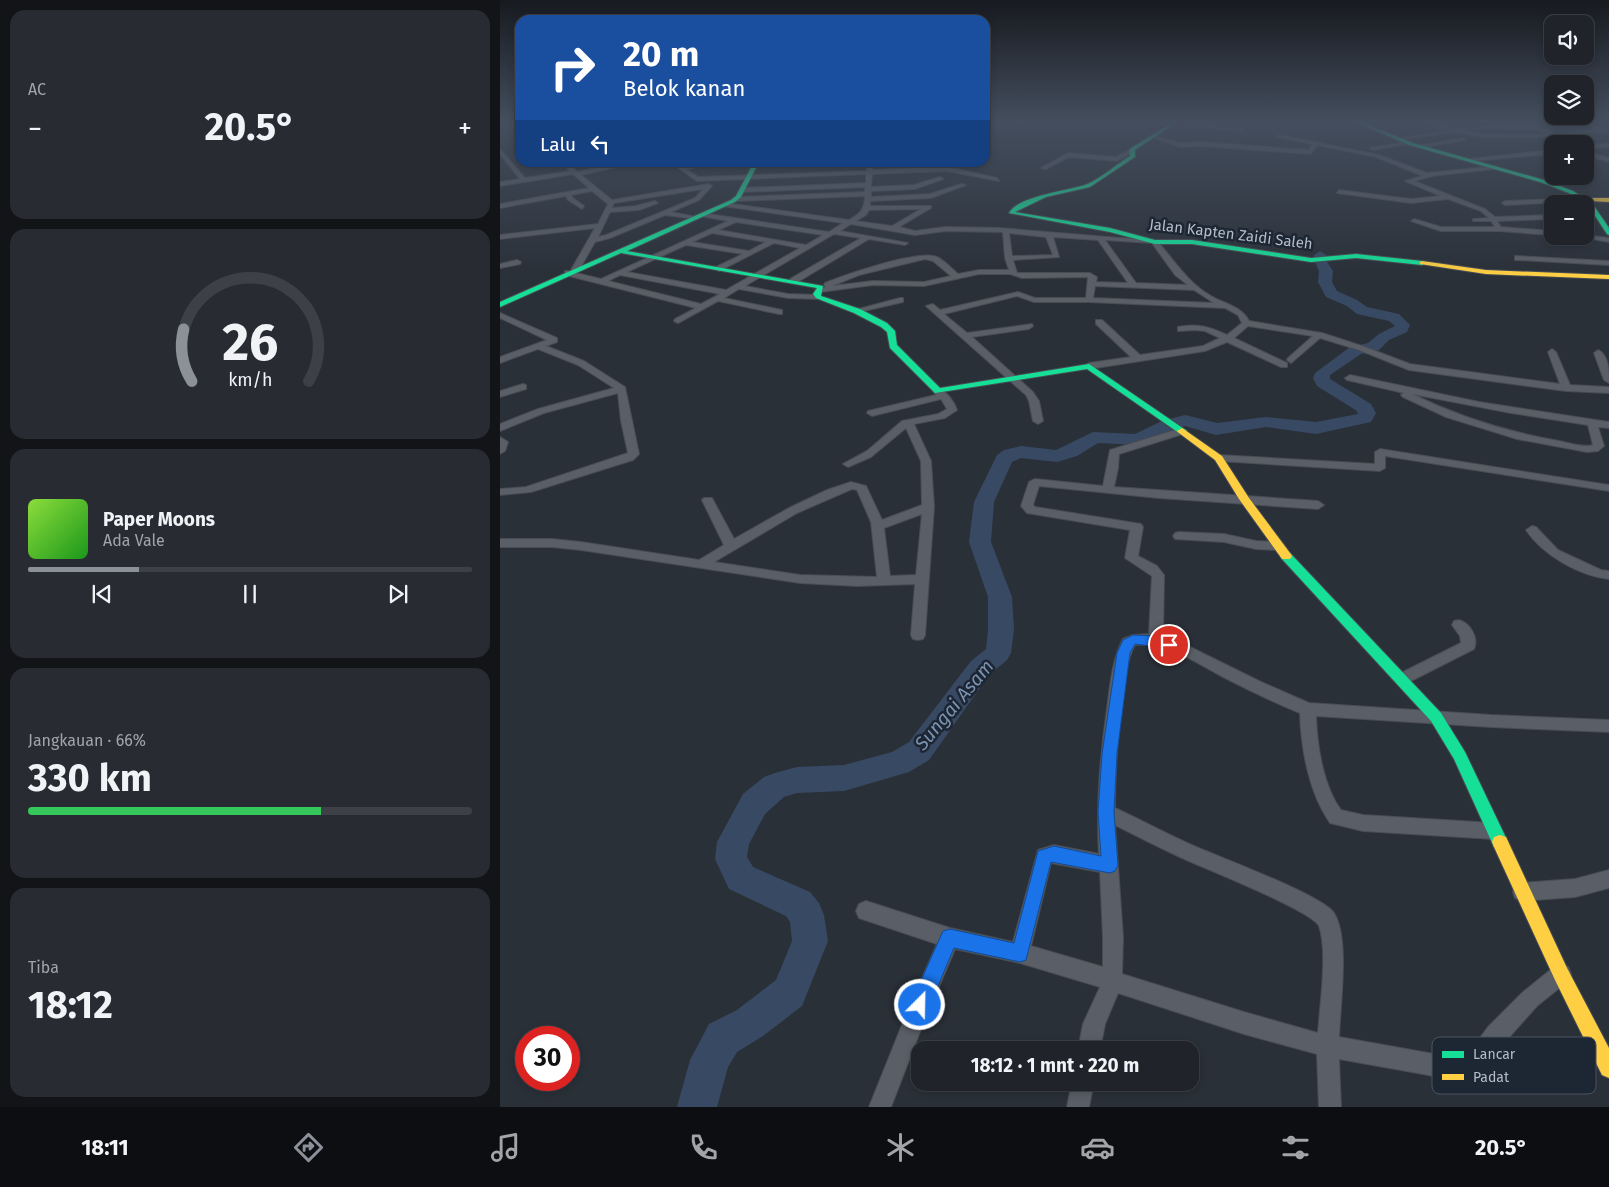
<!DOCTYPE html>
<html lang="id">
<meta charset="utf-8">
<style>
:root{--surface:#20242a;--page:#282c32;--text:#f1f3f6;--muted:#a2a4a8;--line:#3d4147;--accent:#8c9099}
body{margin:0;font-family:"Fira Sans",sans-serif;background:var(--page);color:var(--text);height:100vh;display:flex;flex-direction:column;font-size:19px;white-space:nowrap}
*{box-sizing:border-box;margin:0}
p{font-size:16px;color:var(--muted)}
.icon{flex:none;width:28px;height:28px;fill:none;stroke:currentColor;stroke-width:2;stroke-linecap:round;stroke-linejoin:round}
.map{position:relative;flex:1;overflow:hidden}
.drawer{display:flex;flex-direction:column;gap:10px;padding:10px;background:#121417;width:500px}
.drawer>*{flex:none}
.banner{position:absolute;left:15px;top:15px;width:475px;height:152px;border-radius:15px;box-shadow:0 2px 8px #0003,0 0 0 1px var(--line);background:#1a4fa0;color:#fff;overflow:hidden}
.buttons{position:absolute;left:1044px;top:15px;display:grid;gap:10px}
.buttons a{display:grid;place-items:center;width:50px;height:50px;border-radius:10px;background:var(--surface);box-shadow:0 2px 8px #0003,0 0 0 1px var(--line);font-size:25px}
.speed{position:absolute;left:15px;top:1026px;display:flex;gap:10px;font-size:25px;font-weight:700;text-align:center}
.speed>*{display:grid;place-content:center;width:65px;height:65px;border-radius:50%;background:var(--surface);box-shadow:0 2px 8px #0003,0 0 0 1px var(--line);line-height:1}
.speed .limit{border:8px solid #d22;background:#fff;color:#111}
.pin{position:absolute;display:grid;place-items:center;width:42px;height:42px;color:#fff;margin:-21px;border:2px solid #fff;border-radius:50%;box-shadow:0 1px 5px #0007}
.me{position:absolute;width:55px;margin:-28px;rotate:23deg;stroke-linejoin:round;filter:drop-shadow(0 0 4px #0008)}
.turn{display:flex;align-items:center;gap:18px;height:105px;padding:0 25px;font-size:22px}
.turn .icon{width:65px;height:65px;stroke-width:2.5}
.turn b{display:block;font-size:35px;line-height:42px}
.then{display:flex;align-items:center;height:48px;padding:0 25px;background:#0003;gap:10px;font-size:19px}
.big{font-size:38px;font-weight:700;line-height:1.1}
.drawer .card{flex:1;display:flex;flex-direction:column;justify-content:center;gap:8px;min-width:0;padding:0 18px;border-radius:15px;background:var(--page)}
.drawer .dial{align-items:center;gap:0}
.dial svg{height:130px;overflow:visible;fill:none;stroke:var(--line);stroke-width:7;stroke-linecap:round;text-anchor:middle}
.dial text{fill:var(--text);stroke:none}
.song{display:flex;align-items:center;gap:15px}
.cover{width:60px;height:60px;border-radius:8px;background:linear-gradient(135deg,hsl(90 70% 55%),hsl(120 70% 35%))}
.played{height:5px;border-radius:2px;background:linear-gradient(90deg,var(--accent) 25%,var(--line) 25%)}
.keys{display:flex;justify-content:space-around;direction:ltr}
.heat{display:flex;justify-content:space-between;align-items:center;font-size:28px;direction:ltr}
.charge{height:8px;border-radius:4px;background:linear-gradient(90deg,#34c759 66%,var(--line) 0)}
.trip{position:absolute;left:411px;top:1041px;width:288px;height:50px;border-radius:15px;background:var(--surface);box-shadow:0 2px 8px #0003,0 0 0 1px var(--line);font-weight:700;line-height:50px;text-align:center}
.tabs{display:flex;height:80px;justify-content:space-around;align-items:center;background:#0d0e11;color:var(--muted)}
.tabs .icon{width:35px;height:35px}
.tabs .active{color:var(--accent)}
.tabs b{font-size:22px;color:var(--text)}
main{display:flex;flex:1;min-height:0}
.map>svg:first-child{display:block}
</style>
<main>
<section class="drawer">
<div class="card"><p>AC</p>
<div class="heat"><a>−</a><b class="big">20.5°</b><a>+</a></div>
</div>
<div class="card dial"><svg viewBox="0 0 100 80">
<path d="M14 69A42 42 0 1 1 86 69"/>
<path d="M14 69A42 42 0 0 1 9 37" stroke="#8c9099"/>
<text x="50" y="56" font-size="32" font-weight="700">26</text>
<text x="50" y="72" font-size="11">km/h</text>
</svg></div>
<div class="card">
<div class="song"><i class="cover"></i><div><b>Paper Moons</b><p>Ada Vale</p></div></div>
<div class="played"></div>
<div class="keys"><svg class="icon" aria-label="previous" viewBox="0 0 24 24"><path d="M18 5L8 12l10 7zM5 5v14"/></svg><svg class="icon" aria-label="pause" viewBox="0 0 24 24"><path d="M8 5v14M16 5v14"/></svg><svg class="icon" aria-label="next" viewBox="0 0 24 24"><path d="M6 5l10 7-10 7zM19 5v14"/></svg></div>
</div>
<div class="card"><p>Jangkauan · 66%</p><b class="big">330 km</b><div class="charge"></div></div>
<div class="card"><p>Tiba</p><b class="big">18:12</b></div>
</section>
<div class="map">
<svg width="1109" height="1107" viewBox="0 0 1109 1107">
<rect width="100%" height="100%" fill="#2a3038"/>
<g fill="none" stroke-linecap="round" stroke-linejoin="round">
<polygon fill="#384963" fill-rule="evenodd" points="820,251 826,255 827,262 833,271 832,282 837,291 857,300 867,307 899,314 910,325 907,332 889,340 879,350 861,354 830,375 830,379 871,404 876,413 871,422 816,434 766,427 716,435 685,426 639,445 598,443 577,456 557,462 521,458 512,462 494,502 491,542 512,597 514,630 511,653 507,660 489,675 429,760 409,772 344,791 297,793 284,797 265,814 249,844 247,857 253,867 310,892 319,903 324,915 328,941 302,1006 263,1036 237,1052 228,1067 217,1107 177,1107 190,1060 209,1024 237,1010 276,980 292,941 290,922 286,916 229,889 215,859 217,842 243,794 264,777 275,773 297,767 344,765 392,752 409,742 471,661 486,649 488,630 488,597 469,542 474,502 497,455 504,450 521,446 556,450 593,432 635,434 662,421 685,415 717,423 766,417 816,422 858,414 857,411 817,386 813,378 815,373 850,347 868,343 879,334 895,326 889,321 857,314 847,306 826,297 818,282 819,271 815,262 814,255"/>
<defs>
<g id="street">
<path d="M926 120C934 119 939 126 948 127 976 130 1028 119 1052 132L1050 135 1041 137H983L953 132 899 140 901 138 950 131 940 129ZM955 129H1037L1047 133 1041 135 983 134Z"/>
<path d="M1079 120C1090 119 1100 130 1109 130V132L1069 133 1071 131 1100 130Z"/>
<polygon points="675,122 742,129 744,130 742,131 673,124"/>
<polygon points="779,135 879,155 927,173 996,166 994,169 932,176 914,181 985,209 995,217 1052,215 1052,219 997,221 1001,227 1052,231 1052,235 999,231 941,231 911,221 914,219 941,227 995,227 991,221 973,221 973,219 989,218 981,211 948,199 911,203 837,193 839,190 911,199 941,196 905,181 923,176 876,157 817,145 811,154 700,146 680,147 652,137 654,136 680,143 700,142 809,150 812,144 777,137"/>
<polygon points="963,138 965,140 925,147 922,145"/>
<polygon points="911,141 913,143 873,150 870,148"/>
<polygon points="1109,143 1109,147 1085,149 1085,145"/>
<path d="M0 149 25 178 70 171 61 162H67L77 172 127 162H140L81 175 112 200 209 184 212 186 199 200 171 212 197 217V219L165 215 110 238 95 242 79 270 75 272 71 270 95 228 0 239V235L98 224 108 204 92 191 71 195 73 198 84 206 82 209 68 200 66 196 0 208V204L89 188 73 174 0 186V182L20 179 0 154ZM203 189 195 198 106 235 98 237 110 212 139 210 158 203 155 201 136 206 112 208 114 203Z"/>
<polygon points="631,149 633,152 617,161 569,157 546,169 541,168 568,153 616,157"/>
<polygon points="1052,150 1052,154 971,161 968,159"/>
<polygon points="1085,151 1109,158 1109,162 1085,155"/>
<path d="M170 162H176L182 166 224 162 186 169 198 177 367 171V162H373L372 170 447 167 497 178 499 181 447 171 372 174 371 187 414 185 440 177 443 179 415 189 371 191V197L430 194 461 184 466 185 431 198 370 201V206H431V208L399 227 415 231 445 227 499 228 657 241C674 260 688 283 711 296 725 304 741 306 749 321L822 333 865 347 910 364 1060 384 1048 352 1052 349 1056 352 1070 385 1109 387V393L1066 391 909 370 859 350 820 338 791 363 787 360 788 358 813 336 748 326 734 338 787 363V367H781L727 342 705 351 589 369 584 366 589 363 631 357 596 324V320H602L640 355 703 346 720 338 705 331 695 330 678 331V327C697 323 710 327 727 335L742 323 738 315 725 308 589 302H534L517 296 444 314 467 333 532 324 533 326 529 329 472 337 533 392 539 401 543 421 538 424 533 421 529 401 526 395 426 306 433 304 440 310 518 292 535 298H586L588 277 522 278 510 274H479L424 286 373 285 320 292 316 290 326 287 324 285 325 283C345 275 419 249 437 257 445 261 452 269 458 274L479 270H509L505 258 503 232 445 231 415 235 351 224 340 231 408 243 405 245 369 239 296 283H290V279L361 238 334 234 245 286 288 294 318 295 322 297 321 299 288 298 239 289 224 298 282 310V314H279L218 301 178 323 174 321 175 319 196 308 65 275V271H68L101 279 228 221 200 216V214L202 213 329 232 343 223 223 206 225 203 349 220C361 213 364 210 365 196L235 201 232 199 235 197 365 192V187L242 192 239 190 242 188 366 183V174L197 181ZM421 209 392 226 356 221 366 215 369 210ZM236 222 323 235 306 245 218 230ZM212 233 266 242 249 251 192 242ZM509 233 546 237 553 255 512 256ZM553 237 598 240 628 283 596 282 597 277 590 273H517L513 260 559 257ZM605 240 652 243 675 275 688 285 636 283ZM274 243 300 248 226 290 127 272 186 245 243 254 216 267 215 269 219 271ZM425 259 433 261 451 276 424 282 373 281 332 286 359 275ZM120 275 220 294 201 304 108 281ZM595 286 694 290 714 303 593 298Z"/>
<polygon points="1085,198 1087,201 1005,205 1002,203 1005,201"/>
<polygon points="1096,213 1099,215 1098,216 1085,218 1085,214"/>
<polygon points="1085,235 1109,238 1109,242 1076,236"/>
<polygon points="1015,256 1109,261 1109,265 1018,260 1015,260"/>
<polygon points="17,260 21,262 20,264 0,268 0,264"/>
<polygon points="400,298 403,298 403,302 355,313 351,311"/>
<polygon points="0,313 57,338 57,342 46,346 84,361 125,387 139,454 133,460 31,492 0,495 0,489 26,487 128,453 121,421 118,393 44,413 0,431 0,424 38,409 114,388 78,365 38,349 0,363 0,357 47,340 0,318"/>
<path d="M1098 350C1109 355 1109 372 1109 383L1104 380 1094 353Z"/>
<path d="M850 375 979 402 1109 422V428L1098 427 1104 446 1098 451 1087 452 1017 439 946 417 903 397 901 395 904 393 847 380 845 378ZM912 394 1011 413 1088 425 1093 445C1083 448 1070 443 1059 441 1007 432 959 417 912 394Z"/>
<polygon points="23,384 26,385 26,389 0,397 0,391"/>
<path d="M438 388C446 391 454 401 457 410L445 418 414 424 431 461 434 507 425 635 423 639 418 640 413 639 411 635 415 584 357 586 300 583 81 550 52 547H0V539H52L81 542 199 560 224 545 202 500 204 498H212L234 539 289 508 327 490 351 482 366 486 382 520 422 505 421 461 406 428 371 457 348 467 343 464 367 451 402 421 438 414 447 409 441 399 372 416 367 413 368 411 436 395 433 391ZM352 489 357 490 371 522 377 577 300 575 214 562 297 513ZM422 514 416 575 390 576 384 528Z"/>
<path d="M682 428 687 431 686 433 619 454 618 468 614 487 818 501 824 505 818 509 659 498 539 486 533 505 535 507 641 524 643 527 638 556 657 566 664 575 663 637 684 644 759 681 809 703 991 715 1109 720V732L991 727 816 716C817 745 823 786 841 810L863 815 993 823 999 825 1002 831 999 837 993 839 863 831 830 823C809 793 801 749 800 713 775 703 751 691 727 679 699 665 668 641 635 645 620 668 615 776 615 808 641 820 667 834 694 846 719 857 822 895 834 913 850 938 840 1006 839 1037L934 1054 957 1055 965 1053 974 1046 988 1027 1023 992 1054 967 1061 964 1068 967 1071 974 1068 981 1037 1006 1004 1043 990 1062 970 1073 957 1077 934 1076 839 1059 841 1107H819L817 1054 744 1034 618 993 605 1024 600 1050H578L583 1024 600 987 520 963 455 949 423 1024 391 1107H369L406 1015 437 944 359 918 356 911 359 904 366 901 450 928 513 942 538 850 554 845 599 854C596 805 600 757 607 709 610 686 612 660 623 639L633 635 649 634 652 576 625 558 630 530 527 513 521 506 529 482 535 479 603 486 610 450ZM615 825C637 836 658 847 680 857 701 867 813 911 819 926 828 952 820 1004 818 1033L744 1012 622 974 623 937ZM551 863 600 872 603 937V967L531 946Z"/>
<polygon points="0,437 8,442 5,451 0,454"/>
<polygon points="880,449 1109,485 1109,491 885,456 885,468 880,471 719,461 714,458 719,455 875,464 875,452"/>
<path d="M1032 526 1036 527 1058 550 1101 570 1109 571V579C1079 576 1043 555 1026 530Z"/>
<polygon points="679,532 724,534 756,541 777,542 783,546 777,550 756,549 724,542 675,539 673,536 675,533"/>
<path d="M959 620C970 623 979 638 974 649L907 683 902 685 897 683 895 679 897 675 961 643 960 636 952 625 954 621Z"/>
<polygon points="1109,870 1109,888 1075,897 1022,901 1015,898 1013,892 1015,886 1022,883 1075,879"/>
<polygon points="572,1082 594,1082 589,1107 567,1107"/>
</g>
<g id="fast">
<polygon points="851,120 855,120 913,143 1044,180 1073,191 1092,203 1109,228 1109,235 1107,234 1088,205 1069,193 1040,182 909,145"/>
<path d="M675 121 676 123 635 150V157L590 187 546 197 515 212 610 228 655 240H692L811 258 856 254 922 261 925 263 922 265 856 258 811 262 692 244H655L610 232 509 213C518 196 567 191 585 185 599 180 617 164 630 156L629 151 631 148Z"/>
<polygon points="254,162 259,162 241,197 235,202 127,251 323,286 321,296 360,309 387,323 395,331 397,345 440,388 589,364 687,431 682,434 679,433 587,369 435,393 390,348 387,332 381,327 354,313 316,298 313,294 317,288 121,253 0,307 0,302 231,200 236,196"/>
<polygon points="786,552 790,553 941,713 965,752 1008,842 1006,847 1000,849 994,847 954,759 931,721 782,559 780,556"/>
</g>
<g id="slow">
<polygon points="1092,198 1109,198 1109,202 1090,201"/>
<polygon points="922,261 986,270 1109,275 1109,279 986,274 920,264 920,262"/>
<polygon points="682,428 722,456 749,498 790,553 792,556 790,559 782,559 739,499 715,460 679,433 677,431"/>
<polygon points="1000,835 1006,837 1067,968 1109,1048 1109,1078 1102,1075 1055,980 994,847 992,842 994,837"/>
</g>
</defs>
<use href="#street" stroke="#484c53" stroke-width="2"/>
<use href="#fast" stroke="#484c53" stroke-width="2"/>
<use href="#slow" stroke="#484c53" stroke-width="2"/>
<use href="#street" fill="#5a5e66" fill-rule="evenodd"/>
<use href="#fast" fill="#16e098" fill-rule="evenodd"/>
<use href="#slow" fill="#ffcf43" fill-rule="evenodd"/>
</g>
<linearGradient id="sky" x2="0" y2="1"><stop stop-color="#171a1f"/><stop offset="0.44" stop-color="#444e5e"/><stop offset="1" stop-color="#444e5e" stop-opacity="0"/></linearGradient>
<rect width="1109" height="275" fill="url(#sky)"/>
<path fill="#1a73e8" stroke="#114b97" d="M633 635 656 636 674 641 675 645 674 648C669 649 644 645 635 644L630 653 617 754 614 812 618 865 615 871 610 873 551 862 526 960 520 962 454 948 427 1012 420 1015 413 1012 410 1005 443 931 450 929 514 943 538 851 554 846 601 856 598 812 602 754 617 653 623 640Z"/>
<g text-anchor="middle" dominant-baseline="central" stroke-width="5" stroke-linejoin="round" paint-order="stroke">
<g font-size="15" fill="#b4bcc9" stroke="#1d2633">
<text transform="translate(731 234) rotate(7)">Jalan Kapten Zaidi Saleh</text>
</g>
<g font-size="19" font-style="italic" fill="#7c92b1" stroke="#1d2633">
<text transform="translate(454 705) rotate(-50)">Sungai Asam</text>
</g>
</g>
<rect x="932" y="1037" width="164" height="57" rx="8" fill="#1d2633" stroke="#4a5360" stroke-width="1"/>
<rect x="942" y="1051" width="22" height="7" fill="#16e098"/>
<rect x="942" y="1074" width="22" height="6" fill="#ffcf43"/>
<g font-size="14" fill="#b4bcc9">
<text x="973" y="1059">Lancar</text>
<text x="973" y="1082">Padat</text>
</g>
</svg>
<div class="buttons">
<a><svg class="icon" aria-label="sound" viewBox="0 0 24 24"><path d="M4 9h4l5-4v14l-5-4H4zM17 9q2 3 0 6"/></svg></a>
<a><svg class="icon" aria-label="layers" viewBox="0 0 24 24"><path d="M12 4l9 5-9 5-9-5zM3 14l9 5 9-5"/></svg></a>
<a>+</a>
<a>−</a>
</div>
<div class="speed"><div class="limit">30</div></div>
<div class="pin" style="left:669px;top:645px;background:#d93025"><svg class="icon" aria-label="arrive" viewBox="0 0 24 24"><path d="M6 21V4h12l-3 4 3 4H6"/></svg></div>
<svg class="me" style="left:420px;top:1005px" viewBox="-20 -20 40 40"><circle r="17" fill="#1a73e8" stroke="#fff" stroke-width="3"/><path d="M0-11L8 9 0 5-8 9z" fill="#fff"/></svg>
<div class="trip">18:12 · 1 mnt · 220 m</div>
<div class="banner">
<div class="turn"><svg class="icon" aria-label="right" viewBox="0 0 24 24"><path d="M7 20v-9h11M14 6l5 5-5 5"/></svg><div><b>20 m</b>Belok kanan</div></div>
<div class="then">Lalu<svg class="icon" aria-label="left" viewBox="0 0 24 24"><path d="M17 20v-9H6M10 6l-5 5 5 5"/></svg></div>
</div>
</div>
</main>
<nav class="tabs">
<b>18:11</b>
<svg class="icon active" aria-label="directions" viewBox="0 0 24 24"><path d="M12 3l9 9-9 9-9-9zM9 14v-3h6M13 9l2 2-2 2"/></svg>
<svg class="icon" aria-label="music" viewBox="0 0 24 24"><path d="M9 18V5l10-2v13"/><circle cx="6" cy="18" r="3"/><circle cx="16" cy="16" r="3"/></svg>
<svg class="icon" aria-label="phone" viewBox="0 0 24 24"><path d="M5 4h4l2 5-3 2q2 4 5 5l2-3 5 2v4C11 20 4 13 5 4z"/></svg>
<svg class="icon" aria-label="climate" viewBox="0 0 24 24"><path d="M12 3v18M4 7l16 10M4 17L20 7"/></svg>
<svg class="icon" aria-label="car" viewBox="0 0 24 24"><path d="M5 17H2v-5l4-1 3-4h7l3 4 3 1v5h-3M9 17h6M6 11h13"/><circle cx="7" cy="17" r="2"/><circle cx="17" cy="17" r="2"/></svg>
<svg class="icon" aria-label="filters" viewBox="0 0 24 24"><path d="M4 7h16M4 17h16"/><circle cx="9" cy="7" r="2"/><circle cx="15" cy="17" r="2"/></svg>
<b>20.5°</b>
</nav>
